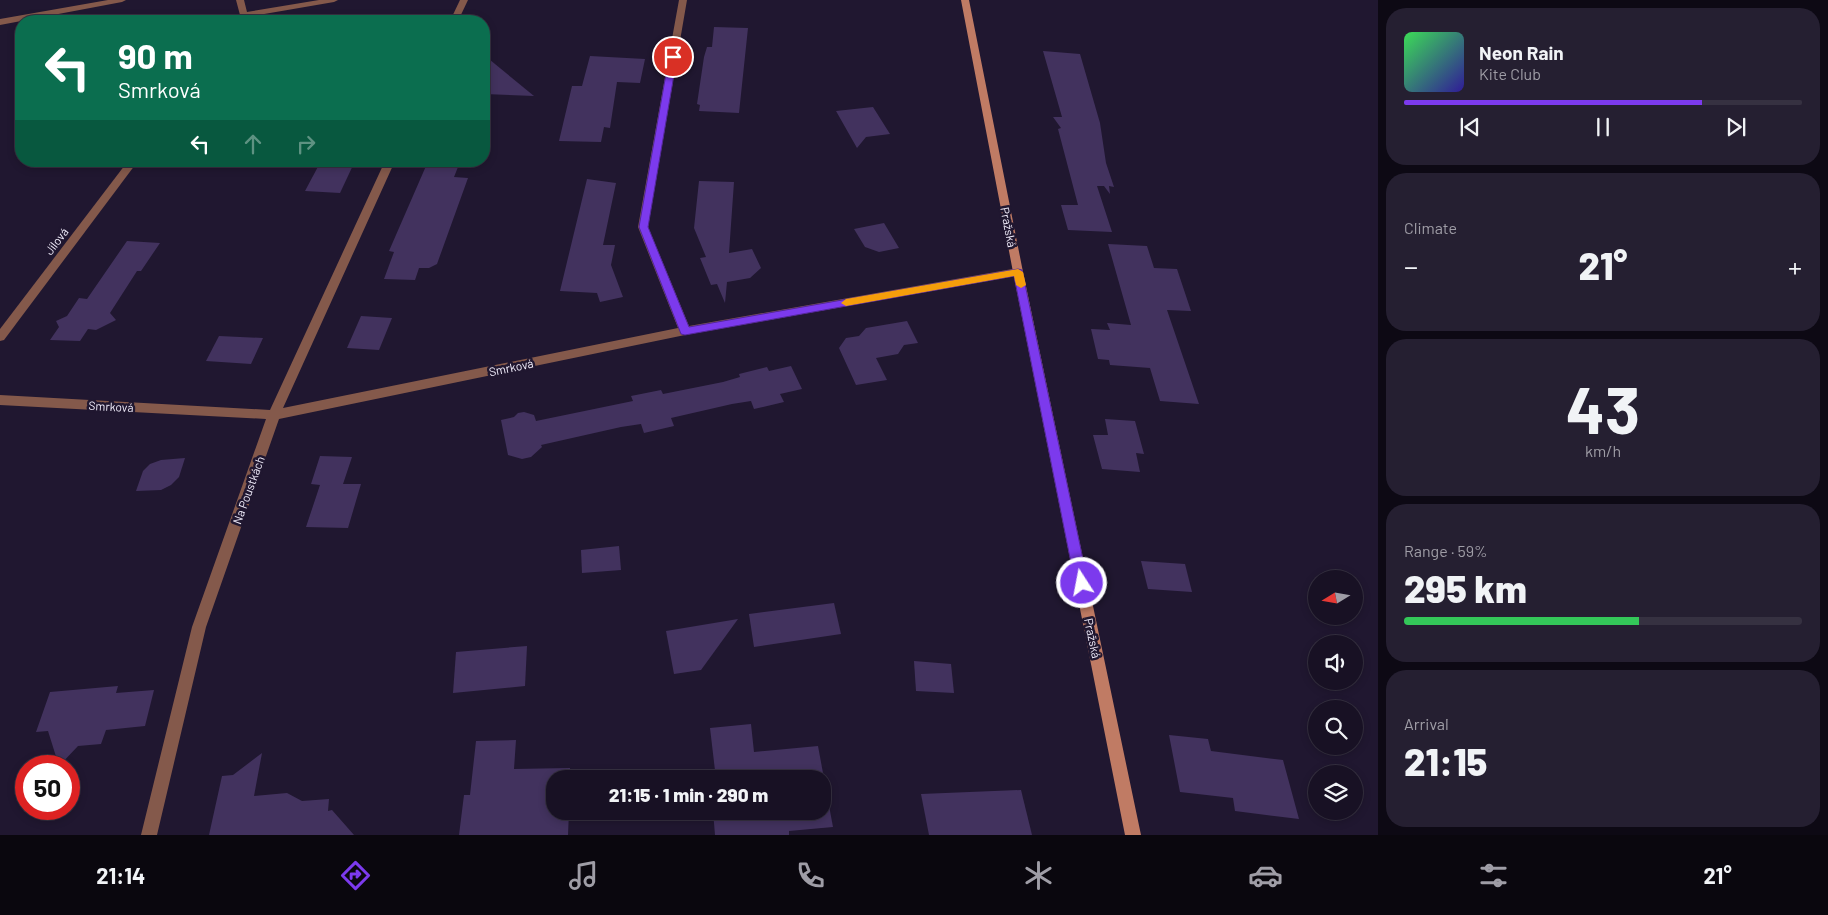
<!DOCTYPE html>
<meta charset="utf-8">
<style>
:root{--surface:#181124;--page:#251f31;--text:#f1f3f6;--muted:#9f9da6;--line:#363141;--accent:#7c3aed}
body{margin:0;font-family:Barlow,sans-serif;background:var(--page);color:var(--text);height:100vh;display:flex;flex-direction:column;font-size:19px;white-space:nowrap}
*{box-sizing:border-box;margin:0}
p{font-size:16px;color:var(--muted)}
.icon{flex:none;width:28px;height:28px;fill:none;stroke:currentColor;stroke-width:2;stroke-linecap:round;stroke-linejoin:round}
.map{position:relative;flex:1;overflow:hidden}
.sheet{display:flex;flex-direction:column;gap:8px;padding:8px;background:#0d0914;width:450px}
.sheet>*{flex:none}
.banner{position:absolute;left:15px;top:15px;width:475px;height:152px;border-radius:20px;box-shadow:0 2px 8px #0003,0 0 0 1px var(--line);background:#0b6e4f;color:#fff;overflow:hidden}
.needle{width:32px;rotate:259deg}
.buttons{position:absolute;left:1308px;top:570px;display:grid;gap:10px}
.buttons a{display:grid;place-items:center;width:55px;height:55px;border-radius:50%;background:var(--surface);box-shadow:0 2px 8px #0003,0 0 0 1px var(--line);font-size:25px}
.speed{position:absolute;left:15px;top:755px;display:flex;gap:10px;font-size:25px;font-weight:700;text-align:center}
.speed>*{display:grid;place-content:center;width:65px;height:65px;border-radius:50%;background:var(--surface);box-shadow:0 2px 8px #0003,0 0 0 1px var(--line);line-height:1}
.speed .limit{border:8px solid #d22;background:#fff;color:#111}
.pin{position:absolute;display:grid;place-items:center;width:42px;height:42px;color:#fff;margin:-21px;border:2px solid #fff;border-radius:50%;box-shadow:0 1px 5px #0007}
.me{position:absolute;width:55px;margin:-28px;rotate:349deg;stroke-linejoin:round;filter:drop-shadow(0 0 4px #0008)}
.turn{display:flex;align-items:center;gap:18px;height:105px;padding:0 20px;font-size:22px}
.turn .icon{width:65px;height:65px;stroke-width:2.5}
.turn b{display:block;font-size:35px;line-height:42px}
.lanes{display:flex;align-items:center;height:48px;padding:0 20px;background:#0003;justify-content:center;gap:25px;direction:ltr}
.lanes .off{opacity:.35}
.big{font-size:38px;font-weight:800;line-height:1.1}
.sheet .card{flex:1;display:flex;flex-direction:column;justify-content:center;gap:8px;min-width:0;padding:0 18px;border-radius:20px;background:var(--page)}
.sheet .dial{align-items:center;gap:0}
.dial b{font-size:65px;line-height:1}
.song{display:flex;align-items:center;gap:15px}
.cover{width:60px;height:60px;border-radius:8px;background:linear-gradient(135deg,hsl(130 70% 55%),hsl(250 70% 35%))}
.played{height:5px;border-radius:2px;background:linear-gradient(90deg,var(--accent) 75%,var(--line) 75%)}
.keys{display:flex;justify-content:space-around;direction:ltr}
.heat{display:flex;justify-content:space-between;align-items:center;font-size:28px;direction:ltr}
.charge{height:8px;border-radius:4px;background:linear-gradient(90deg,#34c759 59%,var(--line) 0)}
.trip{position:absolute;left:546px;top:770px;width:285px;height:50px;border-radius:20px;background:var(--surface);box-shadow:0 2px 8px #0003,0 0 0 1px var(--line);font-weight:800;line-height:50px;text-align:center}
.menu{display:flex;height:80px;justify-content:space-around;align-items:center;background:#0a070e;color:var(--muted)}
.menu .icon{width:35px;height:35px}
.menu .on{color:var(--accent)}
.menu b{font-size:22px;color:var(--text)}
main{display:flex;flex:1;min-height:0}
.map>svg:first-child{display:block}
</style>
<main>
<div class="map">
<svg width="1378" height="835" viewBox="0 0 1378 835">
<rect width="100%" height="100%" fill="#201730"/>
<g fill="#42325e">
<polygon points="714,27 748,28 739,113 699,111 700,105 697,104 704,57 707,47 712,47"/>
<polygon points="1043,51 1080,54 1100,123 1106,163 1114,187 1109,186 1110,194 1104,186 1097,186 1112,232 1068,230 1061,205 1078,205 1058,129 1061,128 1053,117 1062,117"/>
<polygon points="484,55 534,96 484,94"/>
<polygon points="590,56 645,59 640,83 617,82 610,128 604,127 601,142 559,141 572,86 582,86"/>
<polygon points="873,107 890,134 866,137 857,148 836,111"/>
<polygon points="321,161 355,161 340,193 305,191"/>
<polygon points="426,166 458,167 454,177 468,178 437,264 429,268 419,268 415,280 384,279 394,252 389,251"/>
<polygon points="587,179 616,183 603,245 615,245 611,265 623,297 600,302 597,293 560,291"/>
<polygon points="699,181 734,182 729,253 752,249 761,268 750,278 727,282 725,303 717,284 711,285 700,258 706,257 694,228"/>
<polygon points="884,223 899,248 879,252 865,247 854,229"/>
<polygon points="127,241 160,243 141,271 137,271 110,313 116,320 96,330 88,329 80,341 50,340 59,327 56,321 67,316 79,298 87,299"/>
<polygon points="1108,244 1147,246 1154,268 1177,269 1191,311 1167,310 1199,404 1160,401 1150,368 1110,365 1109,360 1098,359 1091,329 1110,330 1107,323 1131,325"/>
<polygon points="361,316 392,318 379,350 347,348"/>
<polygon points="907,321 918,343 904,345 898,354 876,358 887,380 856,385 839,348 846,338 859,336 866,328"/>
<polygon points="219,336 263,338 251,364 206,361"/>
<polygon points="791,366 802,389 780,394 784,402 754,409 751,401 732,404 671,418 674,426 644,433 641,424 621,427 541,445 542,447 531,457 522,459 508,455 501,420 514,417 518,413 524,412 534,415 536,421 633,401 631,396 661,390 663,394 723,382 740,377 739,374 767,367 769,371"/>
<polygon points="1105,419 1135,421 1144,454 1136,453 1140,472 1102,469 1093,435 1108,435"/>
<polygon points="320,456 352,457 343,484 361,484 348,528 306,527 320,485 311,484"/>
<polygon points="185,458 179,477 171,485 161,490 136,491 143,471 150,464 161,460"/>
<polygon points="619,546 621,570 582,573 581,550"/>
<polygon points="1141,561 1185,564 1192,592 1148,589"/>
<polygon points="834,603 841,634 754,647 749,614"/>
<polygon points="738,619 701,670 674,674 666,631"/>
<polygon points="527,646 525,686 453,693 456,652"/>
<polygon points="914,661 951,664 954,693 916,691"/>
<polygon points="118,686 116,693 154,690 145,726 106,730 101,744 78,746 59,766 48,731 36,732 50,692"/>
<polygon points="751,724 754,752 818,746 833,827 789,831 789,835 715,835 713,811 822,811 822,779 716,779 710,728"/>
<polygon points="1169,735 1208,739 1211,751 1283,760 1299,819 1235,811 1233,798 1180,792"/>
<polygon points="516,740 514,769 570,768 570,779 555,779 555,811 569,811 568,835 459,835 464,795 470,795 476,741"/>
<polygon points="262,753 254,796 287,793 302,801 329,799 328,811 332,810 354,835 209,835 222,776 233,775"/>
<polygon points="1021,790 1032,835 929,835 921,794"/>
</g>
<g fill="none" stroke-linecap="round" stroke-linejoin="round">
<g fill="#84594b" fill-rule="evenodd">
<polygon points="108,0 126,0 122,2 0,25 0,19"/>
<polygon points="236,0 244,0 247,12 319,0 338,0 334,2 247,17 243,21 235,21 240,15"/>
<polygon points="460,0 468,0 458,21 450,21"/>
<polygon points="679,0 687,0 648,227 689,326 1018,268 1023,272 1022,275 685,335 279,419 206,627 157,835 141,835 192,627 266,419 0,405 0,395 270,410 385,161 395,161 283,408 678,328 638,227"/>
<polygon points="128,161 138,161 4,340 0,341 0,329"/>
</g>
<polygon fill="#c07b64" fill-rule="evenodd" points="961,0 969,0 1023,272 1141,835 1125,835 1013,272"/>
</g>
<polygon fill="#7c3aed" stroke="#51269a" points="673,54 677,57 648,227 689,327 1018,269 1022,270 1088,583 1086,587 1082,588 1077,587 1075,583 1014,276 685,335 681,334 639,227 669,57"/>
<polygon fill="#f59e0b" points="1018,269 1023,272 1026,285 1021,288 1016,285 1014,276 846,306 841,303 846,299"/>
<g text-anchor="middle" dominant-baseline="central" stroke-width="5" stroke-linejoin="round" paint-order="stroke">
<g font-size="12" fill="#f2eefc" stroke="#201730">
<text transform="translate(1009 227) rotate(79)">Pražská</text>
<text transform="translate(56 241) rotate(-53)">Jílová</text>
<text transform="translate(511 367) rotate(-12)">Smrková</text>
<text transform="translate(111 406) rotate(3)">Smrková</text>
<text transform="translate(248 490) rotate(-70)">Na Poustkách</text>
<text transform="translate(1093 638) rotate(78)">Pražská</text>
</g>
</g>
</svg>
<div class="buttons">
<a><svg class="needle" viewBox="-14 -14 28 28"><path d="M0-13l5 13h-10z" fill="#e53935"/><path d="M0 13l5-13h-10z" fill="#9f9da6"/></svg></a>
<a><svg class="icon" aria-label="sound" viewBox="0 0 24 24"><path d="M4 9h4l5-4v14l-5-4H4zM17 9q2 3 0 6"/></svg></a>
<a><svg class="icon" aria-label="search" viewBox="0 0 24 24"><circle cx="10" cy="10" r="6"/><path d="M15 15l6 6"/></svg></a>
<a><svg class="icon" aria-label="layers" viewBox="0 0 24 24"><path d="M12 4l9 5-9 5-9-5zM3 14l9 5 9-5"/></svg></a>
</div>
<div class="speed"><div class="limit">50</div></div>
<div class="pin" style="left:673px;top:57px;background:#d93025"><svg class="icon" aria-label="arrive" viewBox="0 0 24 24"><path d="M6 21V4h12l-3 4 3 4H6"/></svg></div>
<svg class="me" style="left:1082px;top:583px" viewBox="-20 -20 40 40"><circle r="17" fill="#7c3aed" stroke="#fff" stroke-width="3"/><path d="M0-11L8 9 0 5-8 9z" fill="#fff"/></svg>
<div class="trip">21:15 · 1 min · 290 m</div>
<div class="banner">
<div class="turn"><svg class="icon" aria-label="left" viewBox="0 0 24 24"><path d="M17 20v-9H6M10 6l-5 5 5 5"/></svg><div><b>90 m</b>Smrková</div></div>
<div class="lanes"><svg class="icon" aria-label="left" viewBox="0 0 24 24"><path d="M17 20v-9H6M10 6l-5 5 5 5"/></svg><svg class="icon off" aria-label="ahead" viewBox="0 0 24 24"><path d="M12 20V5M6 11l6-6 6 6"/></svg><svg class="icon off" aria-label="right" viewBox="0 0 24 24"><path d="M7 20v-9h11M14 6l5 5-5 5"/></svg></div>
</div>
</div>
<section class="sheet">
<div class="card">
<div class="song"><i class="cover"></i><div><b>Neon Rain</b><p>Kite Club</p></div></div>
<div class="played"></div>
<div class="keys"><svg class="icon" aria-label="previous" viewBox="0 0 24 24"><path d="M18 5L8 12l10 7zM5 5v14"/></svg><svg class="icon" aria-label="pause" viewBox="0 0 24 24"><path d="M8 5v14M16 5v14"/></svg><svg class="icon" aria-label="next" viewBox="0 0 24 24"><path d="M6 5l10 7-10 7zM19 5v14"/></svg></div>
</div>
<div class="card"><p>Climate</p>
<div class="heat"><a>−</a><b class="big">21°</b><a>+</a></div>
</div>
<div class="card dial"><b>43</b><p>km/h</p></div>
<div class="card"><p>Range · 59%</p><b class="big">295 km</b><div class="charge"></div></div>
<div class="card"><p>Arrival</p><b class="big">21:15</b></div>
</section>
</main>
<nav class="menu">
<b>21:14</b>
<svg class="icon on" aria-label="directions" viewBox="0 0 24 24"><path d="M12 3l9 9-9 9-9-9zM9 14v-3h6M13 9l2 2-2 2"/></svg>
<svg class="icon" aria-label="music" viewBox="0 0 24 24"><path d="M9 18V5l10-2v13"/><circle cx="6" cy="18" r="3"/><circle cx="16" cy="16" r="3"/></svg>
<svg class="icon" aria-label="phone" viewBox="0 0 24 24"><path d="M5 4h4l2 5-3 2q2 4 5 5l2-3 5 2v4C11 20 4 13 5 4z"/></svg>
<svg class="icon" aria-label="climate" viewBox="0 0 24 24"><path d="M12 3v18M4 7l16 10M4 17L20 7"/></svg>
<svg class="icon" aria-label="car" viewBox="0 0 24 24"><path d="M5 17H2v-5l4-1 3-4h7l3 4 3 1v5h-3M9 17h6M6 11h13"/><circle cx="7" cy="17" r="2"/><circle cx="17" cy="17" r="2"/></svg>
<svg class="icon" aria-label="filters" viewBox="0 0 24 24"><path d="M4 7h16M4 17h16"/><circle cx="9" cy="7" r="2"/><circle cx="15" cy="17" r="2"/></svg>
<b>21°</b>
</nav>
